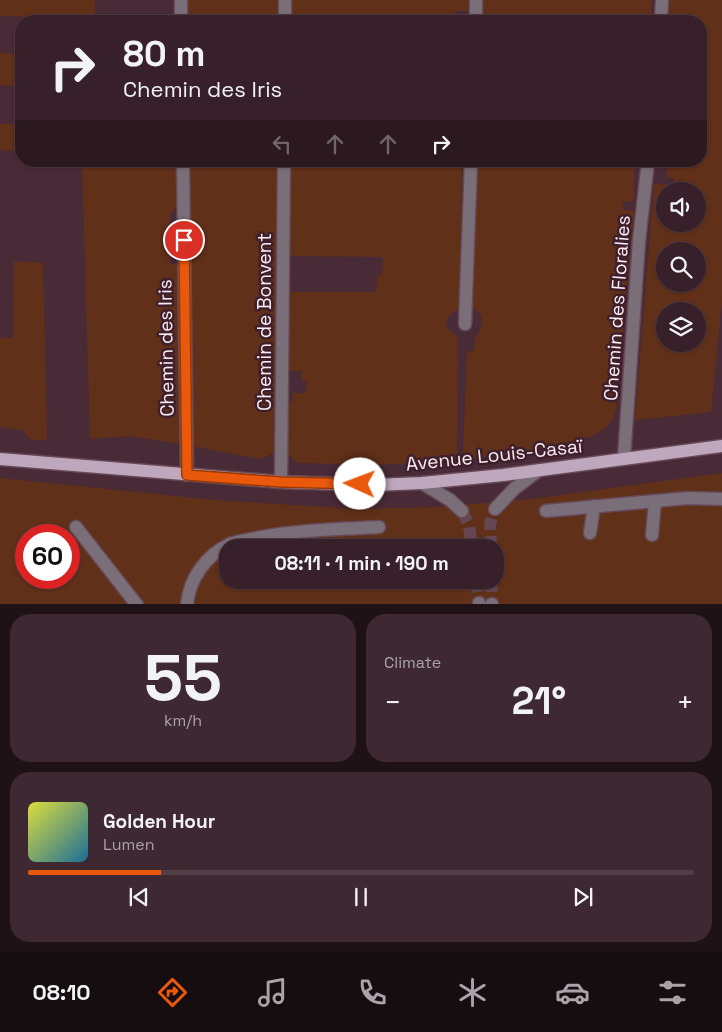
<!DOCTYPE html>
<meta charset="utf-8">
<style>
:root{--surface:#372029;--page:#3e2831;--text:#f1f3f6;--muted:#aaa3a8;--line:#513e46;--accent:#ea580c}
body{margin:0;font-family:"Space Grotesk",sans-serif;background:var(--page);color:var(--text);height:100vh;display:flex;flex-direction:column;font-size:19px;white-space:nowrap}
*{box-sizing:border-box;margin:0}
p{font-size:16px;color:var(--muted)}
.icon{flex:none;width:28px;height:28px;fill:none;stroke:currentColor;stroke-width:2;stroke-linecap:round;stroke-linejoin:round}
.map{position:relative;height:604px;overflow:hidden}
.side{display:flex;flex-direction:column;gap:10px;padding:10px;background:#1e1217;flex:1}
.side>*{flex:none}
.banner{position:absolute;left:15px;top:15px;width:692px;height:152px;border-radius:20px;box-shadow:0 1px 4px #0004,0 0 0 1px var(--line);background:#372029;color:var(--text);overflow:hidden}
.tools{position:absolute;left:656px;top:182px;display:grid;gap:10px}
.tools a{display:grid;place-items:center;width:50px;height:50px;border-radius:50%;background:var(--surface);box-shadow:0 1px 4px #0004,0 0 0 1px var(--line);font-size:25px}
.speed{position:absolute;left:15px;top:524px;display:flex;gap:10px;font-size:25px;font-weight:700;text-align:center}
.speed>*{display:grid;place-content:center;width:65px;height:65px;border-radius:50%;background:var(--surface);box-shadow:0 1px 4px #0004,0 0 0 1px var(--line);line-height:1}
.speed .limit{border:8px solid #d22;background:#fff;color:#111}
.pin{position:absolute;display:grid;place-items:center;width:42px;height:42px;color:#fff;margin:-21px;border:2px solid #fff;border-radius:50%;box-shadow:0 1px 5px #0007}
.me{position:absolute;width:55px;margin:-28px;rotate:272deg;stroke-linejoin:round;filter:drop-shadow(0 0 4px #0008)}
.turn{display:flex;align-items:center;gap:18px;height:105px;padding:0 25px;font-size:22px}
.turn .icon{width:65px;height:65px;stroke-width:2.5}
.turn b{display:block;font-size:35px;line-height:42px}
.lanes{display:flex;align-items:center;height:48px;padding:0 25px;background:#0003;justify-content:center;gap:25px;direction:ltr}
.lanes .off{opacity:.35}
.big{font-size:38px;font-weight:800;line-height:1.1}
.side .tile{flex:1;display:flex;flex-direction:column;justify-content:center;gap:8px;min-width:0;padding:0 18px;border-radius:20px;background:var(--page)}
.side .dial{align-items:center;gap:0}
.dial b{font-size:65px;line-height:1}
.song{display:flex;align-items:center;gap:15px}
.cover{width:60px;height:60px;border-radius:8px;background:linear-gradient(135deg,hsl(60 70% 55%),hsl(200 70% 35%))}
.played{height:5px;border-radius:2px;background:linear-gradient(90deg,var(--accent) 20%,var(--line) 20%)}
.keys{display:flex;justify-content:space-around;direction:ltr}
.heat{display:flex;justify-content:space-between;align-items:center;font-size:28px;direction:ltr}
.side .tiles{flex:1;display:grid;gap:10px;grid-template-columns:1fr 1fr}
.tile:last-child{grid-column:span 2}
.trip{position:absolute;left:219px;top:539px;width:285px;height:50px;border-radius:20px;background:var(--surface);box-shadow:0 1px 4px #0004,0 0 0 1px var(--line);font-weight:800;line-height:50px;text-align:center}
.tabs{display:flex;height:80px;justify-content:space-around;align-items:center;background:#160d10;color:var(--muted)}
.tabs .icon{width:35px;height:35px}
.tabs .current{color:var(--accent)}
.tabs b{font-size:22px;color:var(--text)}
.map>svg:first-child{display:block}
</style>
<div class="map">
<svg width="722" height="605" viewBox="0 0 722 605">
<rect width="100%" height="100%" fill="#492a37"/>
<g fill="#613019" fill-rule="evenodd">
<polygon points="0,0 95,0 95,15 92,15 92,21 140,20 141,21 77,21 77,18 0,16"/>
<rect x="184" y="0" width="93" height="21"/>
<polygon points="291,0 468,0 468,11 455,11 454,21 291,21"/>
<polygon points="482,0 652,0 651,21 482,21"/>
<path d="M670 0H722V300L711 412 635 420 654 184 674 185V178L666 177 668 161H701V21H668ZM665 191H698V224H665ZM665 251H698V284H665ZM665 311H698V344H665Z"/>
<polygon points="0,53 21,54 21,86 0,85"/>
<polygon points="0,124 21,124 21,151 0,150"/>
<polygon points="82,161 167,161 167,168 173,168 177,173 178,206 170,214 170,224 179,231 179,248 170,248 170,264 177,264 177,294 181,299 183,444 128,436 90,439"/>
<polygon points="186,161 277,161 276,446 273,453 262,459 190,446"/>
<path d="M290 161H462L459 309C450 313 446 317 446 327L458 338 457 460 376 465 298 463 287 454 288 405 292 401 293 393H306L307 382 302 380 301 371H288L290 292H376L377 275 382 274 383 257 290 256Z"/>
<path d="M478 161H638L637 169H634V201L623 202V210H634L619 372H616L615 383 618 384 616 409 613 418 608 425 596 434 583 439 544 447 471 459 466 457 463 451 467 351H474L475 338C484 328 485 314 472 307Z"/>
<polygon points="14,261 43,263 47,440 31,440 22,430 0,427 0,338 13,338"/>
<path d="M722 473V604H0V478L214 500 356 509 437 507 531 499ZM26 535H69V578H26ZM228 548H495V580H228Z"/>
</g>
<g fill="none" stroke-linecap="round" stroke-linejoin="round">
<g stroke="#644753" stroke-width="12" stroke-dasharray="12 6" stroke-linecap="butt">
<polyline points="462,511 469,525 472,548"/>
<polyline points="491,548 490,524 495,509"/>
<polyline points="476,580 479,603"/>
<polyline points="491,580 492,604"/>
</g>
<defs>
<g id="minor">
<polyline points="181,0 181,21"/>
<polyline points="285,21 285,0"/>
<polyline points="476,21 476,0"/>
<polyline points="661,21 662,0"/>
<polyline points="183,161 187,475"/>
<polyline points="465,324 471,161"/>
<polyline points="624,458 639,241 648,161"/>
<polyline points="281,482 284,161"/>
<polyline points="422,483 450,500 462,511"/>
<polyline points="495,509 514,489 539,470"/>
<polyline points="546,511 688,498 722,499"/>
<polyline points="76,527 137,605"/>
<polyline points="590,533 594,506"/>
<polyline points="652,535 655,501"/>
<path d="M187 605C189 579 206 555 230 544 238 541 248 540 256 538 297 530 338 529 379 527"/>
<polyline points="479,605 479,603"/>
<polyline points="491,605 492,604"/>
</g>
<polyline id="major" points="0,459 281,482 375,485 422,483 503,475 722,446"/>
</defs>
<use href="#minor" stroke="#664955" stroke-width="15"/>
<use href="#major" stroke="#664955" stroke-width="15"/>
<use href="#minor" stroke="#7a6e79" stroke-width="12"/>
<use href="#major" stroke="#bfa7bd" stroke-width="12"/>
</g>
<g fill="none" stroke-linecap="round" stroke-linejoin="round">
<defs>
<polyline id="route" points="184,240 187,475 281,482 360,484"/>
</defs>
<use href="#route" stroke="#983908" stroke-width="12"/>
<use href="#route" stroke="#ea580c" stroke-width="9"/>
</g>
<g text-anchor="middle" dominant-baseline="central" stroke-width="5" stroke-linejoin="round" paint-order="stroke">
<g font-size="19" fill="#fdecf2" stroke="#3e202d">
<text transform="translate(617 308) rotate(-86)">Chemin des Floralies</text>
<text transform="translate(264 322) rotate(-90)">Chemin de Bonvent</text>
<text transform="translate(166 348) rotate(-91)">Chemin des Iris</text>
<text transform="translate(494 455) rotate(-6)">Avenue Louis-Casaï</text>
</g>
</g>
</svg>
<div class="tools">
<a><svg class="icon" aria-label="sound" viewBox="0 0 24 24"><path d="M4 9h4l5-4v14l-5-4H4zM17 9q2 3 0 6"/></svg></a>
<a><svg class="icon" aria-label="search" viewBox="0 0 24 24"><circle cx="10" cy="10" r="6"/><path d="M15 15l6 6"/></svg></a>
<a><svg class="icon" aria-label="layers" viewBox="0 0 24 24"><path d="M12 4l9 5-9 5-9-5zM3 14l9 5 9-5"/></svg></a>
</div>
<div class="speed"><div class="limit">60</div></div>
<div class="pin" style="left:184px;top:240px;background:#d93025"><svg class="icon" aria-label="arrive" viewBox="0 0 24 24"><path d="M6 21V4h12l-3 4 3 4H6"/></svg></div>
<svg class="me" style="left:360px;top:484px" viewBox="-20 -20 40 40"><circle r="19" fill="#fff"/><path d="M0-13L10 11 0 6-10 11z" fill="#ea580c"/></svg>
<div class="trip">08:11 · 1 min · 190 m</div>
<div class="banner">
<div class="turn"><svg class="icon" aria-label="right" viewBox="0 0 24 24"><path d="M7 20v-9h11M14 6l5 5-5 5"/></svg><div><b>80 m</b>Chemin des Iris</div></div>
<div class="lanes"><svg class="icon off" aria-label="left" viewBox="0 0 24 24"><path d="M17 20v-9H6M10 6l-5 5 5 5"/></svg><svg class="icon off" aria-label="ahead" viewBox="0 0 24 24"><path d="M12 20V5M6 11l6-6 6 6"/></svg><svg class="icon off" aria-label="ahead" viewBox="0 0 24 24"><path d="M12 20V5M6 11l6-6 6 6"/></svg><svg class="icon" aria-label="right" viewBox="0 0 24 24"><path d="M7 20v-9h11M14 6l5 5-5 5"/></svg></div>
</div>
</div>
<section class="side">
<div class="tiles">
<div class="tile dial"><b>55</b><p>km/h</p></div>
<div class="tile"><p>Climate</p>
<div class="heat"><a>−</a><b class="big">21°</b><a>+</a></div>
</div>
<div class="tile">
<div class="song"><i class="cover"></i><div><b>Golden Hour</b><p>Lumen</p></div></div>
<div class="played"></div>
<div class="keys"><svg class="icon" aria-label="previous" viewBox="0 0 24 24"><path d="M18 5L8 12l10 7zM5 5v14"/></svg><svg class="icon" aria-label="pause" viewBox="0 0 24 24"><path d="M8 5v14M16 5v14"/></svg><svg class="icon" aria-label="next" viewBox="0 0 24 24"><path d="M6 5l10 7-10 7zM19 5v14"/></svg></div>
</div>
</div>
</section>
<nav class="tabs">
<b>08:10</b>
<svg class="icon current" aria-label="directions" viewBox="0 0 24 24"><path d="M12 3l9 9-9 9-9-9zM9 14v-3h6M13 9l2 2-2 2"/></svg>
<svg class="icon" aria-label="music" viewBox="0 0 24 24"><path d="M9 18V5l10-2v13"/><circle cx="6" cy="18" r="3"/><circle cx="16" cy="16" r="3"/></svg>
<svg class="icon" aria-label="phone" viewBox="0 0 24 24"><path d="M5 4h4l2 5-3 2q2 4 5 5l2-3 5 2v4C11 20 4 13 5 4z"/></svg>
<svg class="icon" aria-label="climate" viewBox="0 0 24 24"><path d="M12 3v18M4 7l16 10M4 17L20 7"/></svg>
<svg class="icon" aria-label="car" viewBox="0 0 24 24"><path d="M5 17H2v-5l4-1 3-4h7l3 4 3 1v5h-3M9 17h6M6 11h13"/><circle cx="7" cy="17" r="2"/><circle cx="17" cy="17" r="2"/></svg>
<svg class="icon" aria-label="filters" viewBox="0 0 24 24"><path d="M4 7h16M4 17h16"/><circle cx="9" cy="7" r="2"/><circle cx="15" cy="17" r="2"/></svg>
</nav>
